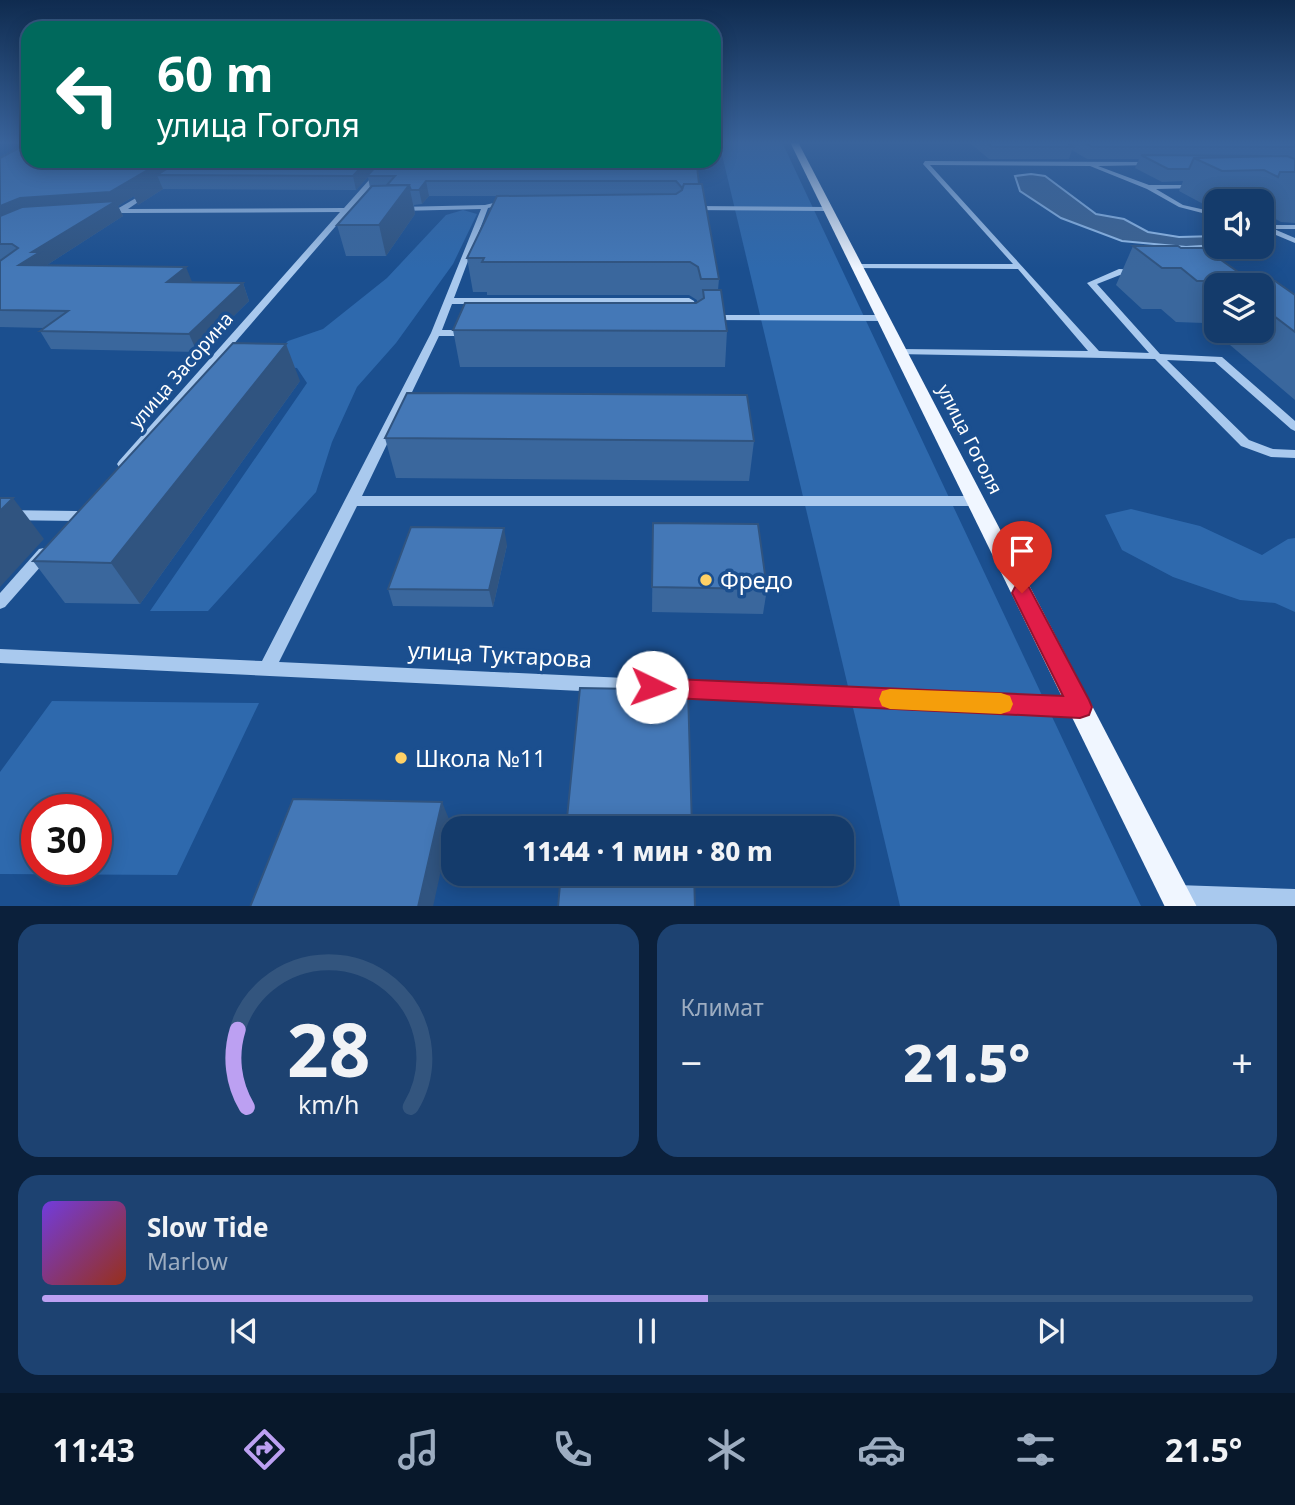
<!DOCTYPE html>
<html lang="ru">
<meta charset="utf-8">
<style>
:root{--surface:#143b6b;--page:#1d4271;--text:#f1f3f6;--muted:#9dadc1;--line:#33557e;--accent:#bca0f2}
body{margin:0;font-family:"Noto Sans",sans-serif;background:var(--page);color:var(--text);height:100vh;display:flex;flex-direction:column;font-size:26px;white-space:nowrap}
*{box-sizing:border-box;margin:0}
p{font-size:23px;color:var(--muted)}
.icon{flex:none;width:38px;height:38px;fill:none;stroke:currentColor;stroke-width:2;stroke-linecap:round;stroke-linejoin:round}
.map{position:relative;height:906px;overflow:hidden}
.sheet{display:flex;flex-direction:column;gap:18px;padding:18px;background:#0b203b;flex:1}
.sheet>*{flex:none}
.top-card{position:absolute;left:21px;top:21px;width:700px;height:147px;border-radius:21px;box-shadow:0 4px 18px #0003,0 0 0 2px var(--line);background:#00695c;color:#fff;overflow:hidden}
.controls{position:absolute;left:1204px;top:189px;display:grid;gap:14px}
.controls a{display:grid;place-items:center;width:70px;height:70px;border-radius:14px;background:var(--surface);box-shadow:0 4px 18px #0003,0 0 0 2px var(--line);font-size:35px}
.speed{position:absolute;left:21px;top:794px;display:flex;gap:14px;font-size:35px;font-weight:700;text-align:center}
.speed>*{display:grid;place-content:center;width:91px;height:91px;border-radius:50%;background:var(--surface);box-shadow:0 4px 18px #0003,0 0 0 2px var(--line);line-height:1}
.speed .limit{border:10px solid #d22;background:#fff;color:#111}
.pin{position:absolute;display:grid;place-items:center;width:60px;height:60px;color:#fff;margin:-72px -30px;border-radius:50% 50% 50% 0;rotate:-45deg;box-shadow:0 0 7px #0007}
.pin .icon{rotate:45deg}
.me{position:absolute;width:77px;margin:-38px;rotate:93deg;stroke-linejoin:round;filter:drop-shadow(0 0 5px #0008)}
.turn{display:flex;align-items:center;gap:24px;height:147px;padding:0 21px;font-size:32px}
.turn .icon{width:91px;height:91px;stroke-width:2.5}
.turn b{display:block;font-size:49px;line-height:60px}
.big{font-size:52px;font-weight:800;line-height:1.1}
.sheet .tile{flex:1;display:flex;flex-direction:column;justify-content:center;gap:10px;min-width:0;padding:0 24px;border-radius:21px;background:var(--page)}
.sheet .dial{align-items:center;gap:0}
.dial svg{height:182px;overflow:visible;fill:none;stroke:var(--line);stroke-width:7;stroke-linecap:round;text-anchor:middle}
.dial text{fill:var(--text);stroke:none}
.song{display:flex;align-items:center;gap:21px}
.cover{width:84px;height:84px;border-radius:10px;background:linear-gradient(135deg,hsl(260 70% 55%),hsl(10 70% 35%))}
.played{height:7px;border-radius:4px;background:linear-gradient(90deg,var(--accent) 55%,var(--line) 55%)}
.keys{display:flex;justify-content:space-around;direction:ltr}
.heat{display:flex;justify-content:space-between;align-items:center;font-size:38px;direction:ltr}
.sheet .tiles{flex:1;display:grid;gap:18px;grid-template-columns:1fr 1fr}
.tile:last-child{grid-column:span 2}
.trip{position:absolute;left:441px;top:816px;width:413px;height:70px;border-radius:21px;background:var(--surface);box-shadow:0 4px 18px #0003,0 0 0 2px var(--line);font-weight:800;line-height:70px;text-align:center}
.tabs{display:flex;height:112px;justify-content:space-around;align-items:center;background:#08182b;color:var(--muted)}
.tabs .icon{width:49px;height:49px}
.tabs .active{color:var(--accent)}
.tabs b{font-size:32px;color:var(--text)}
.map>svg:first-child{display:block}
</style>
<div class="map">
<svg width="1295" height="907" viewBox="0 0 1295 907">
<rect width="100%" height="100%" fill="#1b4f8f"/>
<g fill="#2e69ad" fill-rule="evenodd">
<polygon points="719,142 782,142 1141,906 900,906"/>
<polygon points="463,210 477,214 453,264 396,343 357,387 332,442 316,492 208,611 150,611 307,383 297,368 265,365 288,341 323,329 387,278 446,215"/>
<polygon points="1131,509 1200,526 1262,555 1288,539 1295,538 1295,612 1275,603 1240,600 1173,577 1122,550 1105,515"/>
<path d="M52 701 259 703 177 875 0 874V772ZM96 810V870H37V810Z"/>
</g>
<polygon fill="#3c6290" stroke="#9cc4f0" stroke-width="2" points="1031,174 1045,176 1096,214 1124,219 1148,232 1179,237 1216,236 1216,245 1186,247 1122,241 1061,218 1020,191 1015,176"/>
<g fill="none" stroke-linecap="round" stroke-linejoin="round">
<g fill="#a9c9ee" fill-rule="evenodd">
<polygon points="386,161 392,161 352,208 366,208 366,212 348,212 127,467 119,467 117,464 119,461 340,212 120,213 116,211 117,209 148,191 151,193 150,194 128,209 344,208"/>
<polygon points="582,161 588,161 585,175 588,176 588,178 578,177"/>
<polygon points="925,161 1152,162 1154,165 1098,166 1149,185 1199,185 1200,186 1197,188 1156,189 1183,205 1210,211 1210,215 1179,207 1147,189 1090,166 930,165 1099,351 1149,353 1087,283 1119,269 1140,270 1140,274 1120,275 1097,284 1160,354 1222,357 1295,421 1295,431 1291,429 1215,362 1167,360 1249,440 1273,449 1295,450 1295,458 1271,457 1241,446 1155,359 896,354 895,352 900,349 1088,351 1018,269 853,268 853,264 1013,264 923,164"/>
<polygon points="506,200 508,201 508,203 488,208 454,298 689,298 694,301 699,319 697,321 691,321 685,304 452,304 442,330 470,330 475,333 470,336 439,336 362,496 976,496 981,498 983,501 981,504 976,506 357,506 279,662 1081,699 1087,701 1090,707 1087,713 1081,715 0,663 0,649 262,661 431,333 481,209 399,211 395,209 399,207 485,205"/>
<polygon points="692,206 827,207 831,209 827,211 689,210 689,206"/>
<polygon points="1295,208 1295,212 1262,213 1262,209"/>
<polygon points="1262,225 1295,225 1295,229 1274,229 1295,238 1295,243 1262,229"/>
<polygon points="712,315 883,315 888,318 883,321 709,320 707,318"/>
<polygon points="0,510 77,511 82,513 84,516 82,519 77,521 0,520"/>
<polygon points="44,548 49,549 51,553 49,557 5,607 0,609 0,593 39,549"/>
<polygon points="1177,885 1295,889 1295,907 1176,907 1169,904 1166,896 1169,888"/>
</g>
<polygon fill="#f0f6ff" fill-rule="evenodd" points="790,142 798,142 1197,907 1165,907"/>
</g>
<g fill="#3a679d" fill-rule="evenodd">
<polygon points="969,142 1295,142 1295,223 1281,222 1268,215 1273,206 1262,207 1262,201 1216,201 1216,205 1205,205 1179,191 1183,181 1162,182 1135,168 1139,159 1087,159 1072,150 1069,159 989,159"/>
<polygon points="0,158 28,161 375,161 376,166 381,161 579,161 578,166 579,167 699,184 719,279 718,290 727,331 725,367 460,367 453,330 696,303 697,302 697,300 689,295 487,295 487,292 473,292 467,258 528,196 429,196 422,204 414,205 415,214 386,256 346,256 337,225 370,188 368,177 356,190 163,189 138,205 134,196 118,206 123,216 47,265 192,283 243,283 249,301 197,352 51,349 40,331 44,328 0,327 0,261 1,260 0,260"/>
<path d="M1133 246 1181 248 1250 281 1295 295V400L1204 323 1176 322 1161 309H1142L1116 285ZM1216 285H1262V331H1216Z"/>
<polygon points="300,381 140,604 65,603 33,561"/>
<polygon points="385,438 754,441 749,481 396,478"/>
<polygon points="653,523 767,589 763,614 652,612"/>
<polygon points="507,545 493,607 393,606 388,589"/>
</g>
<g fill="#305480">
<polygon points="163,161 190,161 157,175 163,189 138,205 134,196 118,206 123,216 47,265 19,265 34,256 0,225 0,206 20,198"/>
<polygon points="195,161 200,161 204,170 193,162"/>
<polygon points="335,161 345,161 337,170"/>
<polygon points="367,161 375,161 376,167 367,176 368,177 356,190 353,176"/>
<polygon points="426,181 429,196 422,204 419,190"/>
<polygon points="409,185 415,214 386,256 379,225"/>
<polygon points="186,267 193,284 167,282"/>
<polygon points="243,283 249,301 197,352 189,334"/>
<polygon points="286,344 300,381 140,604 111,563"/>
<polygon points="13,498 44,539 0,587 0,511"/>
<polygon points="504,528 507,545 493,607 489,590"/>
<polygon points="442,802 451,824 433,907 418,907"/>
</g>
<g fill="#4478b7" stroke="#305480" stroke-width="2">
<polygon points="987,142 1066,142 1073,147 992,147"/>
<polygon points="1084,142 1295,142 1295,147 1092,147"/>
<polygon points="28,143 28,161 163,161 110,192 20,198 0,206 0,158"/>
<polygon points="1141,155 1272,156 1194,158 1189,169 1168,169"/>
<polygon points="1287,156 1295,159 1295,172 1280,172 1278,177 1264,170 1222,171 1194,158"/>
<polygon points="179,161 195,161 193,162 199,166 336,166 344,161 367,161 353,176 157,175 132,191"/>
<polygon points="381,161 575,161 575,163 579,167 697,166 699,184 684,184 683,189 676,181 426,181 419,190 411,190 409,185 387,185 395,176 367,176"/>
<polygon points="684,184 702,184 719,279 701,279 698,267 690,262 482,262 484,258 467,258 497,196 676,194 682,190"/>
<polygon points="409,185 379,225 337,225 372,186"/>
<polygon points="116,201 32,252 40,252 19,265 186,267 167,282 243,283 189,334 40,331 68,311 0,310 0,261 18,248 12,244 0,244 0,216 22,207"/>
<polygon points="1133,246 1178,246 1181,248 1204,248 1251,281 1197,281 1181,268 1162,268"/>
<polygon points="1227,281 1275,281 1295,295 1295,332 1262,307 1262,285 1233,285"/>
<polygon points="703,290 721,290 727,331 453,330 465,303 696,303 704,298"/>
<polygon points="233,343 286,344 111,563 33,561"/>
<polygon points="407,393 747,395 754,441 385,438"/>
<polygon points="0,498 13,498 0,511"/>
<polygon points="653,523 758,524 767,589 652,587"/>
<polygon points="411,527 504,528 489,590 388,589"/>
<polygon points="580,688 688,690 692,828 566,828"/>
<polygon points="293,799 442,802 418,907 250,907"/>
<polygon points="561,873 694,873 695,907 558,907"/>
</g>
<linearGradient id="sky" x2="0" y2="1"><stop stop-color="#0f2b4f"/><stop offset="0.53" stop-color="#39639b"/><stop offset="1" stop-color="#39639b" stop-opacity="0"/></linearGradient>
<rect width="1295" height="269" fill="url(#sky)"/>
<polygon fill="#e11d48" stroke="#92132f" stroke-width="2" points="1022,585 1029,587 1089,700 1092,707 1089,715 1080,718 652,697 645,694 641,687 645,680 652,678 1063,696 1012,593 1015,587"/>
<polygon fill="#f59e0b" points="890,689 1001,693 1010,696 1013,704 1010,711 1001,714 890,709 882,706 879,699 882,691"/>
<g fill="#ffd166" stroke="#1b4f8f" stroke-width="2.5">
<circle cx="706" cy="580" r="7"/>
<circle cx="401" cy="758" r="7"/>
</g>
<g text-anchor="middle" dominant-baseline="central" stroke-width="7" stroke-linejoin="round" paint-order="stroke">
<g font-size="19" fill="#fff" stroke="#1b4f8f">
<text transform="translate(181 370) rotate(-49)">улица Засорина</text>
<text transform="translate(970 439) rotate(63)">улица Гоголя</text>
</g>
<g font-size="23" fill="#fff" stroke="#1b4f8f" text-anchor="start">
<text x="720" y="580">Фредо</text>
<text x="415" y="758">Школа №11</text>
</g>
<g font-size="23" fill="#fff" stroke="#1b4f8f">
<text transform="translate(500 654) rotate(3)">улица Туктарова</text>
</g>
</g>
</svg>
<div class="controls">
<a><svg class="icon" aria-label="sound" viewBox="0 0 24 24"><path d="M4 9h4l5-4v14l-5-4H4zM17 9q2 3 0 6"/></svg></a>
<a><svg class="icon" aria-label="layers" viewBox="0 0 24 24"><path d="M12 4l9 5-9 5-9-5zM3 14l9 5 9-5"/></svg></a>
</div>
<div class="speed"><div class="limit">30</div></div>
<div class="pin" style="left:1022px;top:593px;background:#d93025"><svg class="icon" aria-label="arrive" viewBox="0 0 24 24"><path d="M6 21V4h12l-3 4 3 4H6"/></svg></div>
<svg class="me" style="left:652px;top:687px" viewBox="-20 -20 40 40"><circle r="19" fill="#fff"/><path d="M0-13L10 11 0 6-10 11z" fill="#e11d48"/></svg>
<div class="trip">11:44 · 1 мин · 80 m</div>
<div class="top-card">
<div class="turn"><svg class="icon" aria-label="left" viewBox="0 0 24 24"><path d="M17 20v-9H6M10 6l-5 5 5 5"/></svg><div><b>60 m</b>улица Гоголя</div></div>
</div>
</div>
<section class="sheet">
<div class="tiles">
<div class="tile dial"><svg viewBox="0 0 100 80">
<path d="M14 69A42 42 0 1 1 86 69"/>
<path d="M14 69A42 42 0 0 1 10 35" stroke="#bca0f2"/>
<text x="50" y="56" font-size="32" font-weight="700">28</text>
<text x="50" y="72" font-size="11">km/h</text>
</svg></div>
<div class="tile"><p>Климат</p>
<div class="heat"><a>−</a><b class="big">21.5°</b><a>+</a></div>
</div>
<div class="tile">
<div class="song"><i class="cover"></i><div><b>Slow Tide</b><p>Marlow</p></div></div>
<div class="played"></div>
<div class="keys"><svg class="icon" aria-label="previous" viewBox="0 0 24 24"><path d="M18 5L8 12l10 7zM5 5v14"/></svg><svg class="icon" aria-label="pause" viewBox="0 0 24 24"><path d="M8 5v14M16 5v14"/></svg><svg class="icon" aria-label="next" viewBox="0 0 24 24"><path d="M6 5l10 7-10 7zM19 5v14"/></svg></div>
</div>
</div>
</section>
<nav class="tabs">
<b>11:43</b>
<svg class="icon active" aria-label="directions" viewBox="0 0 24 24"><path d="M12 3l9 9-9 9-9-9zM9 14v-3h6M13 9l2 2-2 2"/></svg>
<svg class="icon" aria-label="music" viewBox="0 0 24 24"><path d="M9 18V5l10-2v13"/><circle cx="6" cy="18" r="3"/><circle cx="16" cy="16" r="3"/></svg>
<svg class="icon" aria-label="phone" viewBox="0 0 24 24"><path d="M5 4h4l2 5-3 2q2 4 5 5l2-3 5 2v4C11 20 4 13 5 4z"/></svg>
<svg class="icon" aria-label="climate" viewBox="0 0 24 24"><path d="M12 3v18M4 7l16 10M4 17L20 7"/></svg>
<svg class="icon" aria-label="car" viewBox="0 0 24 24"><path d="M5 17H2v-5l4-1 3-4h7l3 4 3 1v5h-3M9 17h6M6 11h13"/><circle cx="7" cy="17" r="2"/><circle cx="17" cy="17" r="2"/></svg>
<svg class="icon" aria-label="filters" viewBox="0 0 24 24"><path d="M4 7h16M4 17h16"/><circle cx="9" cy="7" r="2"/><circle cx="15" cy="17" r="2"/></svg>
<b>21.5°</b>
</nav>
